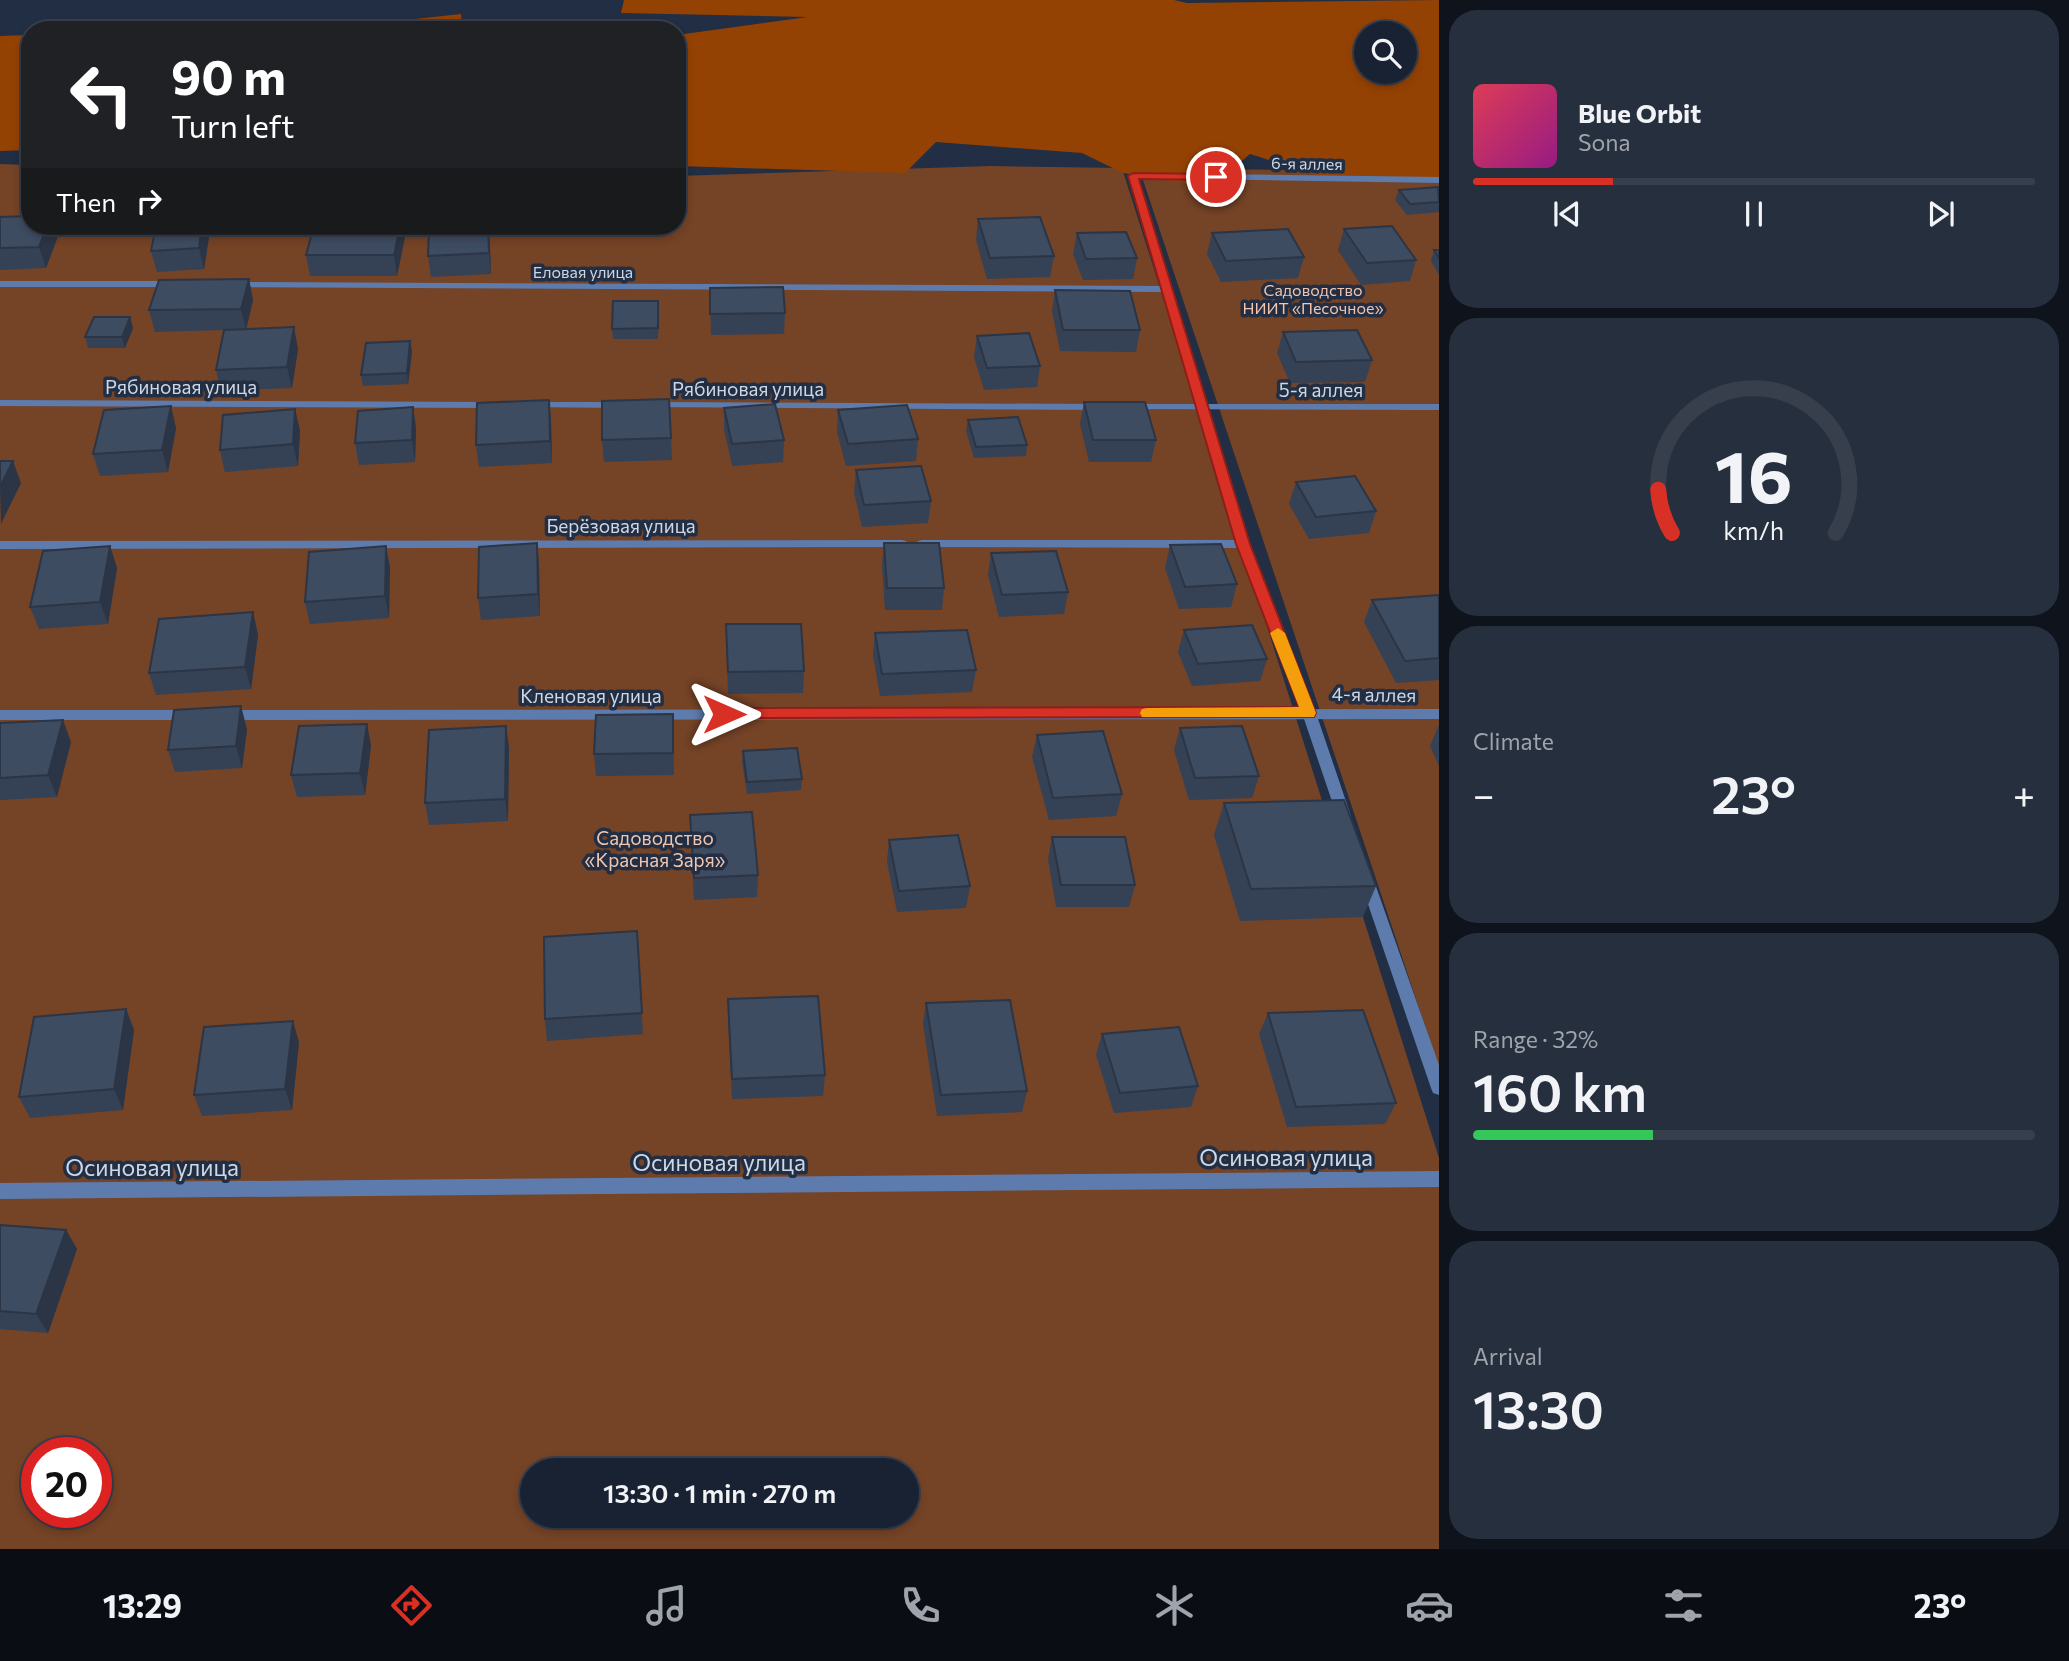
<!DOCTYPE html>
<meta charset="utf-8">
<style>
:root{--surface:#192232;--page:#262f3e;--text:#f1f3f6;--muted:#9fa4ac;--line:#373f4d;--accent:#d93025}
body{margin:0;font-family:Commissioner,sans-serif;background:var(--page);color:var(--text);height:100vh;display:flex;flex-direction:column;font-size:26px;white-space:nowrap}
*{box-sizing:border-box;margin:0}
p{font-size:23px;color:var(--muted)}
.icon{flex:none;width:38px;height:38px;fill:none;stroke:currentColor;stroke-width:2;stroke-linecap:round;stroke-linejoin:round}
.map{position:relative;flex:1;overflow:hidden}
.sheet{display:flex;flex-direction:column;gap:10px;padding:10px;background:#0e131c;width:630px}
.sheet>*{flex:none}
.hud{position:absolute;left:21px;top:21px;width:665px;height:214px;border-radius:28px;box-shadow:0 4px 10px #0003,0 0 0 2px var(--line);background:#202124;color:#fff;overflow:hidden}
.fabs{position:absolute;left:1354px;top:21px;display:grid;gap:14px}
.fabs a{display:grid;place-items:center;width:63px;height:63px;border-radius:50%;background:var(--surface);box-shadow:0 4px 10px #0003,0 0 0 2px var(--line);font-size:35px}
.speed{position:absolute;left:21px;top:1437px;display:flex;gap:14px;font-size:35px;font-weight:700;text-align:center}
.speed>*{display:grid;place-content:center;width:91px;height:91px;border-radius:50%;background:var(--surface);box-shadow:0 4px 10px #0003,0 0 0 2px var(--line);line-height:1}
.speed .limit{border:10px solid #d22;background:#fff;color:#111}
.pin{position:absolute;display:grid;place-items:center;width:60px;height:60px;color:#fff;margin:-30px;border:4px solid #fff;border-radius:50%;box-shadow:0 2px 7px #0007}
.me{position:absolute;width:77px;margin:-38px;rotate:90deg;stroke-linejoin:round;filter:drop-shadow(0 0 5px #0008)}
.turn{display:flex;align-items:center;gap:24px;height:147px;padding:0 35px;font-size:32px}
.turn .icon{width:91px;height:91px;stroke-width:2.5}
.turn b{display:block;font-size:49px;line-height:60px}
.then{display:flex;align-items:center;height:66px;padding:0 35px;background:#0003;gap:14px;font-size:26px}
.big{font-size:52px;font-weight:600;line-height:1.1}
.sheet .widget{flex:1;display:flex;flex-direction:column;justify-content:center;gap:10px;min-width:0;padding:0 24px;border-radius:28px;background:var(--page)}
.sheet .dial{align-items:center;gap:0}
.dial svg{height:182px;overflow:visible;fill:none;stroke:var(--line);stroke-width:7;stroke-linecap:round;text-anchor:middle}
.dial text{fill:var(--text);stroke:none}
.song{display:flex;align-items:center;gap:21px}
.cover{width:84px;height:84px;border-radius:10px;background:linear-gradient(135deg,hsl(350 70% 55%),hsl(310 70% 35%))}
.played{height:7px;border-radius:4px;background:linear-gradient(90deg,var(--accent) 25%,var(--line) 25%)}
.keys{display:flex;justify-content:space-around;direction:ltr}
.heat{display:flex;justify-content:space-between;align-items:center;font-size:38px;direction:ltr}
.charge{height:10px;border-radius:5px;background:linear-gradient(90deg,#34c759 32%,var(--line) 0)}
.trip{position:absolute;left:520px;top:1458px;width:399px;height:70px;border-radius:35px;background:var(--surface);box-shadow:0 4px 10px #0003,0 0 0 2px var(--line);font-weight:600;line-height:70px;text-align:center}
.tab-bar{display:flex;height:112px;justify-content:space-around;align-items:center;background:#0a0e14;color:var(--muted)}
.tab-bar .icon{width:49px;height:49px}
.tab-bar .current{color:var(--accent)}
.tab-bar b{font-size:32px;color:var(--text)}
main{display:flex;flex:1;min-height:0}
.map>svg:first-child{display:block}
</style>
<main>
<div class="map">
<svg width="1439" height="1549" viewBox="0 0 1439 1549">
<rect width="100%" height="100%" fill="#212e43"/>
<g fill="#754326" fill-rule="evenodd">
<path d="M0 164 30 165V226H677V176L991 166 1122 168 1332 832 1363 917 1439 1158V1549H0ZM37 1452H96V1512H37ZM532 1470H906V1516H532Z"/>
<polygon points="1139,168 1439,172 1439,1068"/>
</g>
<g fill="#944203" fill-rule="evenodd">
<path d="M624 0H1174L1187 3 1439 0V180L1320 176 1250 154 1211 187 1123 173 1082 153 936 142 905 173 677 166V35L808 17 621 13ZM1367 33H1405V72H1367Z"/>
<polygon points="461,14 462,30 397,30 406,20"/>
<polygon points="30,35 30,150 0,151 0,36"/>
</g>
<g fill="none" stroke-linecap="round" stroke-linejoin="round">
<g fill="#5d7cad" fill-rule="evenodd">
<polygon points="1133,173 1439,177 1439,183 1130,178 1128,176"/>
<polygon points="0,281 174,281 179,284 174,287 0,287"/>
<polygon points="233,282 1166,286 1171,289 1166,292 229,287 229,283"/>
<polygon points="0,400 496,402 502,405 496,408 0,406"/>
<polygon points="530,402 622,402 628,405 622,408 526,407 524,405"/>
<polygon points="652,402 1101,404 1107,407 1101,410 648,407 646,405"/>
<polygon points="1128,404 1439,404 1439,410 1124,409 1122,407"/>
<polygon points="902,540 906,541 908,544 906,547 0,549 0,541"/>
<polygon points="922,540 1243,540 1249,544 1243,548 918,547 916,544 918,541"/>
<polygon points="1439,709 1439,719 225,720 218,715 225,710"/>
<polygon points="0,710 191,710 198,715 191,720 0,720"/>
<polygon points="1439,1171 1439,1187 0,1199 0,1183"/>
</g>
<g fill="#5d7cad" fill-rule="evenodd">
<polygon points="1133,173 1138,176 1249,544 1316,713 1351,816 1349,820 1339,820 1337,816 1302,713 1237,544 1128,176"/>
<polygon points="1366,872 1371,874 1373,878 1439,1065 1439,1095 1433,1093 1431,1088 1359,878 1361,874"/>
</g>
</g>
<g fill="#354154">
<polygon points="1439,188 1439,212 1407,215 1395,200 1399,190"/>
<polygon points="0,217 58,236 46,268 0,270"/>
<polygon points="978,219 1054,256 1050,277 987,279 976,240"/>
<polygon points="488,227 490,248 491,274 431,277 428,256"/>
<polygon points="1344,229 1416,260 1410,281 1361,285 1338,250"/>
<polygon points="406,232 397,276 310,276 306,255"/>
<polygon points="1077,233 1137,258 1133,279 1083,280 1073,254"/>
<polygon points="1212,233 1304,257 1298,278 1221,282 1207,254"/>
<polygon points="209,237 204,269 157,272 151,251"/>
<polygon points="1434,250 1439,250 1439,275 1431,261"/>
<polygon points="249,279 253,300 246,329 298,349 292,388 221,391 216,370 224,330 155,332 149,310"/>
<polygon points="710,288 785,313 784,334 711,335"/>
<polygon points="1055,290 1140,330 1136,352 1060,351 1052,311"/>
<polygon points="659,312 658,339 613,339 612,329"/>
<polygon points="130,317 133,328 125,348 88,348 85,337"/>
<polygon points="1283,332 1372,360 1365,382 1290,383 1277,353"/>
<polygon points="977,336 1040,366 1037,387 984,390 974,357"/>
<polygon points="410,341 412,352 408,384 363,386 361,375"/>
<polygon points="549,400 551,422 552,463 479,467 476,445"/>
<polygon points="1084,402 1156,440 1151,462 1089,462 1080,424"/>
<polygon points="413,407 416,429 415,462 359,465 355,443"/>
<polygon points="724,408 784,440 783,462 732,466 724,429"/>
<polygon points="295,409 300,431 298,466 225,472 220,450"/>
<polygon points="838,410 918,439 916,461 846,466 837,432"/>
<polygon points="968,420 1027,445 1026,456 974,458 966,431"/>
<polygon points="176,428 168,472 100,476 93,454"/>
<polygon points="671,438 672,460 604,462 602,440"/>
<polygon points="856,470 931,501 928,523 862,527 854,492"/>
<polygon points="1296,482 1376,511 1369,533 1309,539 1289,504"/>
<polygon points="537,543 539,566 540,616 481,620 478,598"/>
<polygon points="884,543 944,588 942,610 885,610 882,565"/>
<polygon points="1170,545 1237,584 1231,607 1179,609 1165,568"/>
<polygon points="110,546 117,568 108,624 39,629 30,607"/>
<polygon points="386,546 390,568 389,618 310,624 305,602"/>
<polygon points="991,553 1068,592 1064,614 999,617 988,575"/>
<polygon points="1439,595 1439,680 1396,683 1364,622 1372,600"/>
<polygon points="253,612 258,635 251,689 156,695 149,673"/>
<polygon points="726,624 804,671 803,693 728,694"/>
<polygon points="1184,630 1267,659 1260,681 1192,686 1178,652"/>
<polygon points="875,633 976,670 972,692 880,696 873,655"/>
<polygon points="673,714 674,775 596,776 594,754"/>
<polygon points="0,723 71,742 57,797 0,800"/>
<polygon points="367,724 371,746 365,795 297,797 291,775"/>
<polygon points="1439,725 1439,766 1430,746"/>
<polygon points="506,726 509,748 508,821 429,825 425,803"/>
<polygon points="1180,728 1259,776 1252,798 1189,800 1174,750"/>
<polygon points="247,729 242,768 175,772 168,750"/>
<polygon points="1037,735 1122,794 1116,816 1049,820 1032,757"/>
<polygon points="743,751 802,779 801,790 747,794 742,762"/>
<polygon points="1224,803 1376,886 1363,917 1240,921 1214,835"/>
<polygon points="690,815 758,875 757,897 694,900"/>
<polygon points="1052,837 1135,885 1129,907 1056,907 1048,859"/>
<polygon points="889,840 970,886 966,908 897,912 887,862"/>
<polygon points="637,931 643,1034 547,1041 545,1019"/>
<polygon points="728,999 825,1075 823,1096 732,1099 728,1020"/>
<polygon points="926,1003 1027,1091 1022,1112 937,1116 923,1024"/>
<polygon points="126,1009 134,1030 123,1110 30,1118 19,1097"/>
<polygon points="1268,1013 1396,1103 1385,1124 1287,1127 1259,1034"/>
<polygon points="1102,1034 1198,1086 1191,1107 1114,1113 1096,1055"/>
<polygon points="299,1042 292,1110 202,1116 194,1095"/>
<polygon points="0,1225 66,1230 77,1249 48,1333 0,1329"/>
</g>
<g fill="#2b3545">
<polygon points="47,226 54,226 58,236 46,268 39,247"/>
<polygon points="202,226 206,226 209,237 204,269 199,248"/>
<polygon points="400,226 405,226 406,232 397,276 394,255"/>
<polygon points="488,227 490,248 491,274 489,253"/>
<polygon points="249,279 253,300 246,330 241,309"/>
<polygon points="130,317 133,328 125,348 122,337"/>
<polygon points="294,327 298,349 292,388 287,367"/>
<polygon points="410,341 412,352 408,384 407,373"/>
<polygon points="549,400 551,422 552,463 550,441"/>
<polygon points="171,406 176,428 168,472 162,450"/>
<polygon points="413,407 416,429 415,462 412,440"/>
<polygon points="295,409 300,431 298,466 293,444"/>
<polygon points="13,461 21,483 1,524 0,487"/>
<polygon points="537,543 539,566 540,616 538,594"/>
<polygon points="110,546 117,568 108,624 100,602"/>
<polygon points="386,546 390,568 389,618 385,596"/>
<polygon points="253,612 258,635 251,689 245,667"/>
<polygon points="241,706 247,729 242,768 236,746"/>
<polygon points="63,720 71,742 57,797 48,775"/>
<polygon points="367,724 371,746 365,795 360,773"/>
<polygon points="506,726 509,748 508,821 505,799"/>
<polygon points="126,1009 134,1030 123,1110 114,1089"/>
<polygon points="293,1021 299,1042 292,1110 285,1089"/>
<polygon points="66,1230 77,1249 48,1333 36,1314"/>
</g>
<g fill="#3e4c62" stroke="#2b3545" stroke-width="2">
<polygon points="1438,187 1439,202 1410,204 1399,190"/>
<polygon points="30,216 30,226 47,226 39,247 0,248 0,217"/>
<polygon points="1040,217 1054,256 990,258 978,219"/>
<polygon points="156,226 202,226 199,248 151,251"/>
<polygon points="314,226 400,226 394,255 306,255"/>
<polygon points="1392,226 1416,260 1367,263 1344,229"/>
<polygon points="488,227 489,253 428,256 429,230"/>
<polygon points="1288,229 1304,257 1226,261 1212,233"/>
<polygon points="1126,232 1137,258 1086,259 1077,233"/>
<polygon points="1434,250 1439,250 1439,258"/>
<polygon points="249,279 241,309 149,310 159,280"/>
<polygon points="783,287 785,313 710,314 710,288"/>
<polygon points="1055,290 1130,291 1140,330 1063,330"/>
<polygon points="613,301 658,301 658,328 612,329"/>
<polygon points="94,317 130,317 122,337 85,337"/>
<polygon points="294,327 287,367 216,370 224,330"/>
<polygon points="1357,330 1372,360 1296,362 1283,332"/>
<polygon points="1029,333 1040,366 987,368 977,336"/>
<polygon points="410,341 407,373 361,375 366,343"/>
<polygon points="669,399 671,438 602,440 602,401"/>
<polygon points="549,400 550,441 476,445 477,403"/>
<polygon points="1084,402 1145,402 1156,440 1093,440"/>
<polygon points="775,404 784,440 732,444 724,408"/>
<polygon points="907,405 918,439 848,444 838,410"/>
<polygon points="171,406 162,450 93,454 104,410"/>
<polygon points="413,407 412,440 355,443 358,411"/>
<polygon points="295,409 293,444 220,450 223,415"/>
<polygon points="1018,417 1027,445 976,447 968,420"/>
<polygon points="0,461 13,461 0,487"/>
<polygon points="921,466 931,501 864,505 856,470"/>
<polygon points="1355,476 1376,511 1316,517 1296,482"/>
<polygon points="537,543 538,594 478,598 479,547"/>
<polygon points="884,543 939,543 944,588 887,588"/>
<polygon points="1221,544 1237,584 1185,587 1170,545"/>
<polygon points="110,546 100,602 30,607 43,551"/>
<polygon points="386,546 385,596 305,602 309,552"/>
<polygon points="1056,551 1068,592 1002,595 991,553"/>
<polygon points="1439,595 1439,658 1405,661 1372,600"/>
<polygon points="253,612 245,667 149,673 159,619"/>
<polygon points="726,624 801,624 804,671 728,672"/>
<polygon points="1252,625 1267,659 1198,664 1184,630"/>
<polygon points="967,630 976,670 882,674 875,633"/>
<polygon points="241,706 236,746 168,750 174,710"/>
<polygon points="673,714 673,753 594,754 596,715"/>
<polygon points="63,720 48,775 0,778 0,723"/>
<polygon points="367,724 360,773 291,775 299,726"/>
<polygon points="506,726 505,799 425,803 429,730"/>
<polygon points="1242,726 1259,776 1195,778 1180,728"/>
<polygon points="1103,731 1122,794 1053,798 1037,735"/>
<polygon points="797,748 802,779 747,782 743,751"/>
<polygon points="1344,800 1376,886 1251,889 1224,803"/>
<polygon points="752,812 758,875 694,878 690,815"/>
<polygon points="958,835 970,886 899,891 889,840"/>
<polygon points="1052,837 1125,837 1135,885 1061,885"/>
<polygon points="637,931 642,1013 545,1019 544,937"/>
<polygon points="818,996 825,1075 732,1079 728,999"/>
<polygon points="1010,1000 1027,1091 941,1095 926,1003"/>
<polygon points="126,1009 114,1089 19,1097 34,1017"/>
<polygon points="1363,1010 1396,1103 1296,1107 1268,1013"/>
<polygon points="293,1021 285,1089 194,1095 204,1027"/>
<polygon points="1179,1027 1198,1086 1120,1093 1102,1034"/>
<polygon points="0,1225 66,1230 36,1314 0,1311"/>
</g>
<polygon fill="#d93025" stroke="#8d1f18" stroke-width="2" points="1133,173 1216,174 1222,177 1216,180 1139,179 1250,544 1316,713 1314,717 719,718 716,714 719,710 724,708 1299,707 1236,544 1128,176"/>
<polygon fill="#f59e0b" points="1278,628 1285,633 1316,713 1314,717 1142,717 1140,713 1142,709 1147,708 1299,707 1270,633"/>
<g text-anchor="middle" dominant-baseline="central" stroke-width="7" stroke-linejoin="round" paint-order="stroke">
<g font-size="16" fill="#ced7e4" stroke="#212e43">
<text transform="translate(1307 163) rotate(1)">6-я аллея</text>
<text x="583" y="271">Еловая улица</text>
</g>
<g font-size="16" fill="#f3c5ac" stroke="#212e43">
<text x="1313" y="289">Садоводство<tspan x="1313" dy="18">НИИТ «Песочное»</tspan></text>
</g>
<g font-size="19" fill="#ced7e4" stroke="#212e43">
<text x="181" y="386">Рябиновая улица</text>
<text x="748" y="388">Рябиновая улица</text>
<text x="1321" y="389">5-я аллея</text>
<text x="621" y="525">Берёзовая улица</text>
<text transform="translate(1374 694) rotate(1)">4-я аллея</text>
<text x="591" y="695">Кленовая улица</text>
</g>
<g font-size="19" fill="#f3c5ac" stroke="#212e43">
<text x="655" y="837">Садоводство<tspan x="655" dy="22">«Красная Заря»</tspan></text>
</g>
<g font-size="23" fill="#ced7e4" stroke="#212e43">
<text x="1286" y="1157">Осиновая улица</text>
<text x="719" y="1162">Осиновая улица</text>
<text x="152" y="1167">Осиновая улица</text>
</g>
</g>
</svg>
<div class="fabs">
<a><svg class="icon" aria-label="search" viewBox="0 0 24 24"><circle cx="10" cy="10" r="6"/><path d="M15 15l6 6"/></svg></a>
</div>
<div class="speed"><div class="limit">20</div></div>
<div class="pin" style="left:1216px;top:177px;background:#d93025"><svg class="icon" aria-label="arrive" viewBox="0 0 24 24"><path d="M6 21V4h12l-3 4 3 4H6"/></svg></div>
<svg class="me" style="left:724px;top:714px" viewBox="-20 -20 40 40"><path d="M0-17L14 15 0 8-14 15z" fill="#d93025" stroke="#fff" stroke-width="4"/></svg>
<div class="trip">13:30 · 1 min · 270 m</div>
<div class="hud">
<div class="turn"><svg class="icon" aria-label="left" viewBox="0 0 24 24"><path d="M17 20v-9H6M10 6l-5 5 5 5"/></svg><div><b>90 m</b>Turn left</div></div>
<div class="then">Then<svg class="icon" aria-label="right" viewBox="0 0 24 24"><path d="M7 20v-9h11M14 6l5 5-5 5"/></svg></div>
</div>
</div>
<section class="sheet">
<div class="widget">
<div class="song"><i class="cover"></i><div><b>Blue Orbit</b><p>Sona</p></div></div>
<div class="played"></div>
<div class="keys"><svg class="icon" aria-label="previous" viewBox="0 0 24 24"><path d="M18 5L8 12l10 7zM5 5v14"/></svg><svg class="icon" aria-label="pause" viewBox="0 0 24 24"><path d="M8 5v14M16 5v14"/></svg><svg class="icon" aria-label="next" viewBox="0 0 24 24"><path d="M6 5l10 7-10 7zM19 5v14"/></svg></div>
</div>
<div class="widget dial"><svg viewBox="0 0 100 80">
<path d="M14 69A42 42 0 1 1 86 69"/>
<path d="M14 69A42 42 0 0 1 8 50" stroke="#d93025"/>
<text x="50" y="56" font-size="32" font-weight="700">16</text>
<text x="50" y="72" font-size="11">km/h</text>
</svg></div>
<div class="widget"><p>Climate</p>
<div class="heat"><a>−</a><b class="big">23°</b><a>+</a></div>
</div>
<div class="widget"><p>Range · 32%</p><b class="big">160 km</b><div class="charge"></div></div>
<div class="widget"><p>Arrival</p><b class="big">13:30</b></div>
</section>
</main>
<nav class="tab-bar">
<b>13:29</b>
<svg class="icon current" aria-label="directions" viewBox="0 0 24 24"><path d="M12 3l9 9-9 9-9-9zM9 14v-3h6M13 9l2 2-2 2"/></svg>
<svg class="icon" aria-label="music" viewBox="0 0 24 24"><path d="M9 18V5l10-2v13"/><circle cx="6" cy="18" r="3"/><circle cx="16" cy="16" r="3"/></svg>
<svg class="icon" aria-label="phone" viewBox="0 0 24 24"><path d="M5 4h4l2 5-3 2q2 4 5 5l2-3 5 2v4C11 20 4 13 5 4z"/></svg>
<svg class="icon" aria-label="climate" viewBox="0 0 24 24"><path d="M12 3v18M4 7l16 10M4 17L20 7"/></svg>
<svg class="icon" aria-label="car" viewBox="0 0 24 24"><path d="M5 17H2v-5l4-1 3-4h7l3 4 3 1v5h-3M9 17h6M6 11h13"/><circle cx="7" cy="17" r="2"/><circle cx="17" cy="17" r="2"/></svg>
<svg class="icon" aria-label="filters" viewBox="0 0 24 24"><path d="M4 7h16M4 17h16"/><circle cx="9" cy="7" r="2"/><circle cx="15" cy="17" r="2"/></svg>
<b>23°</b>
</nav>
